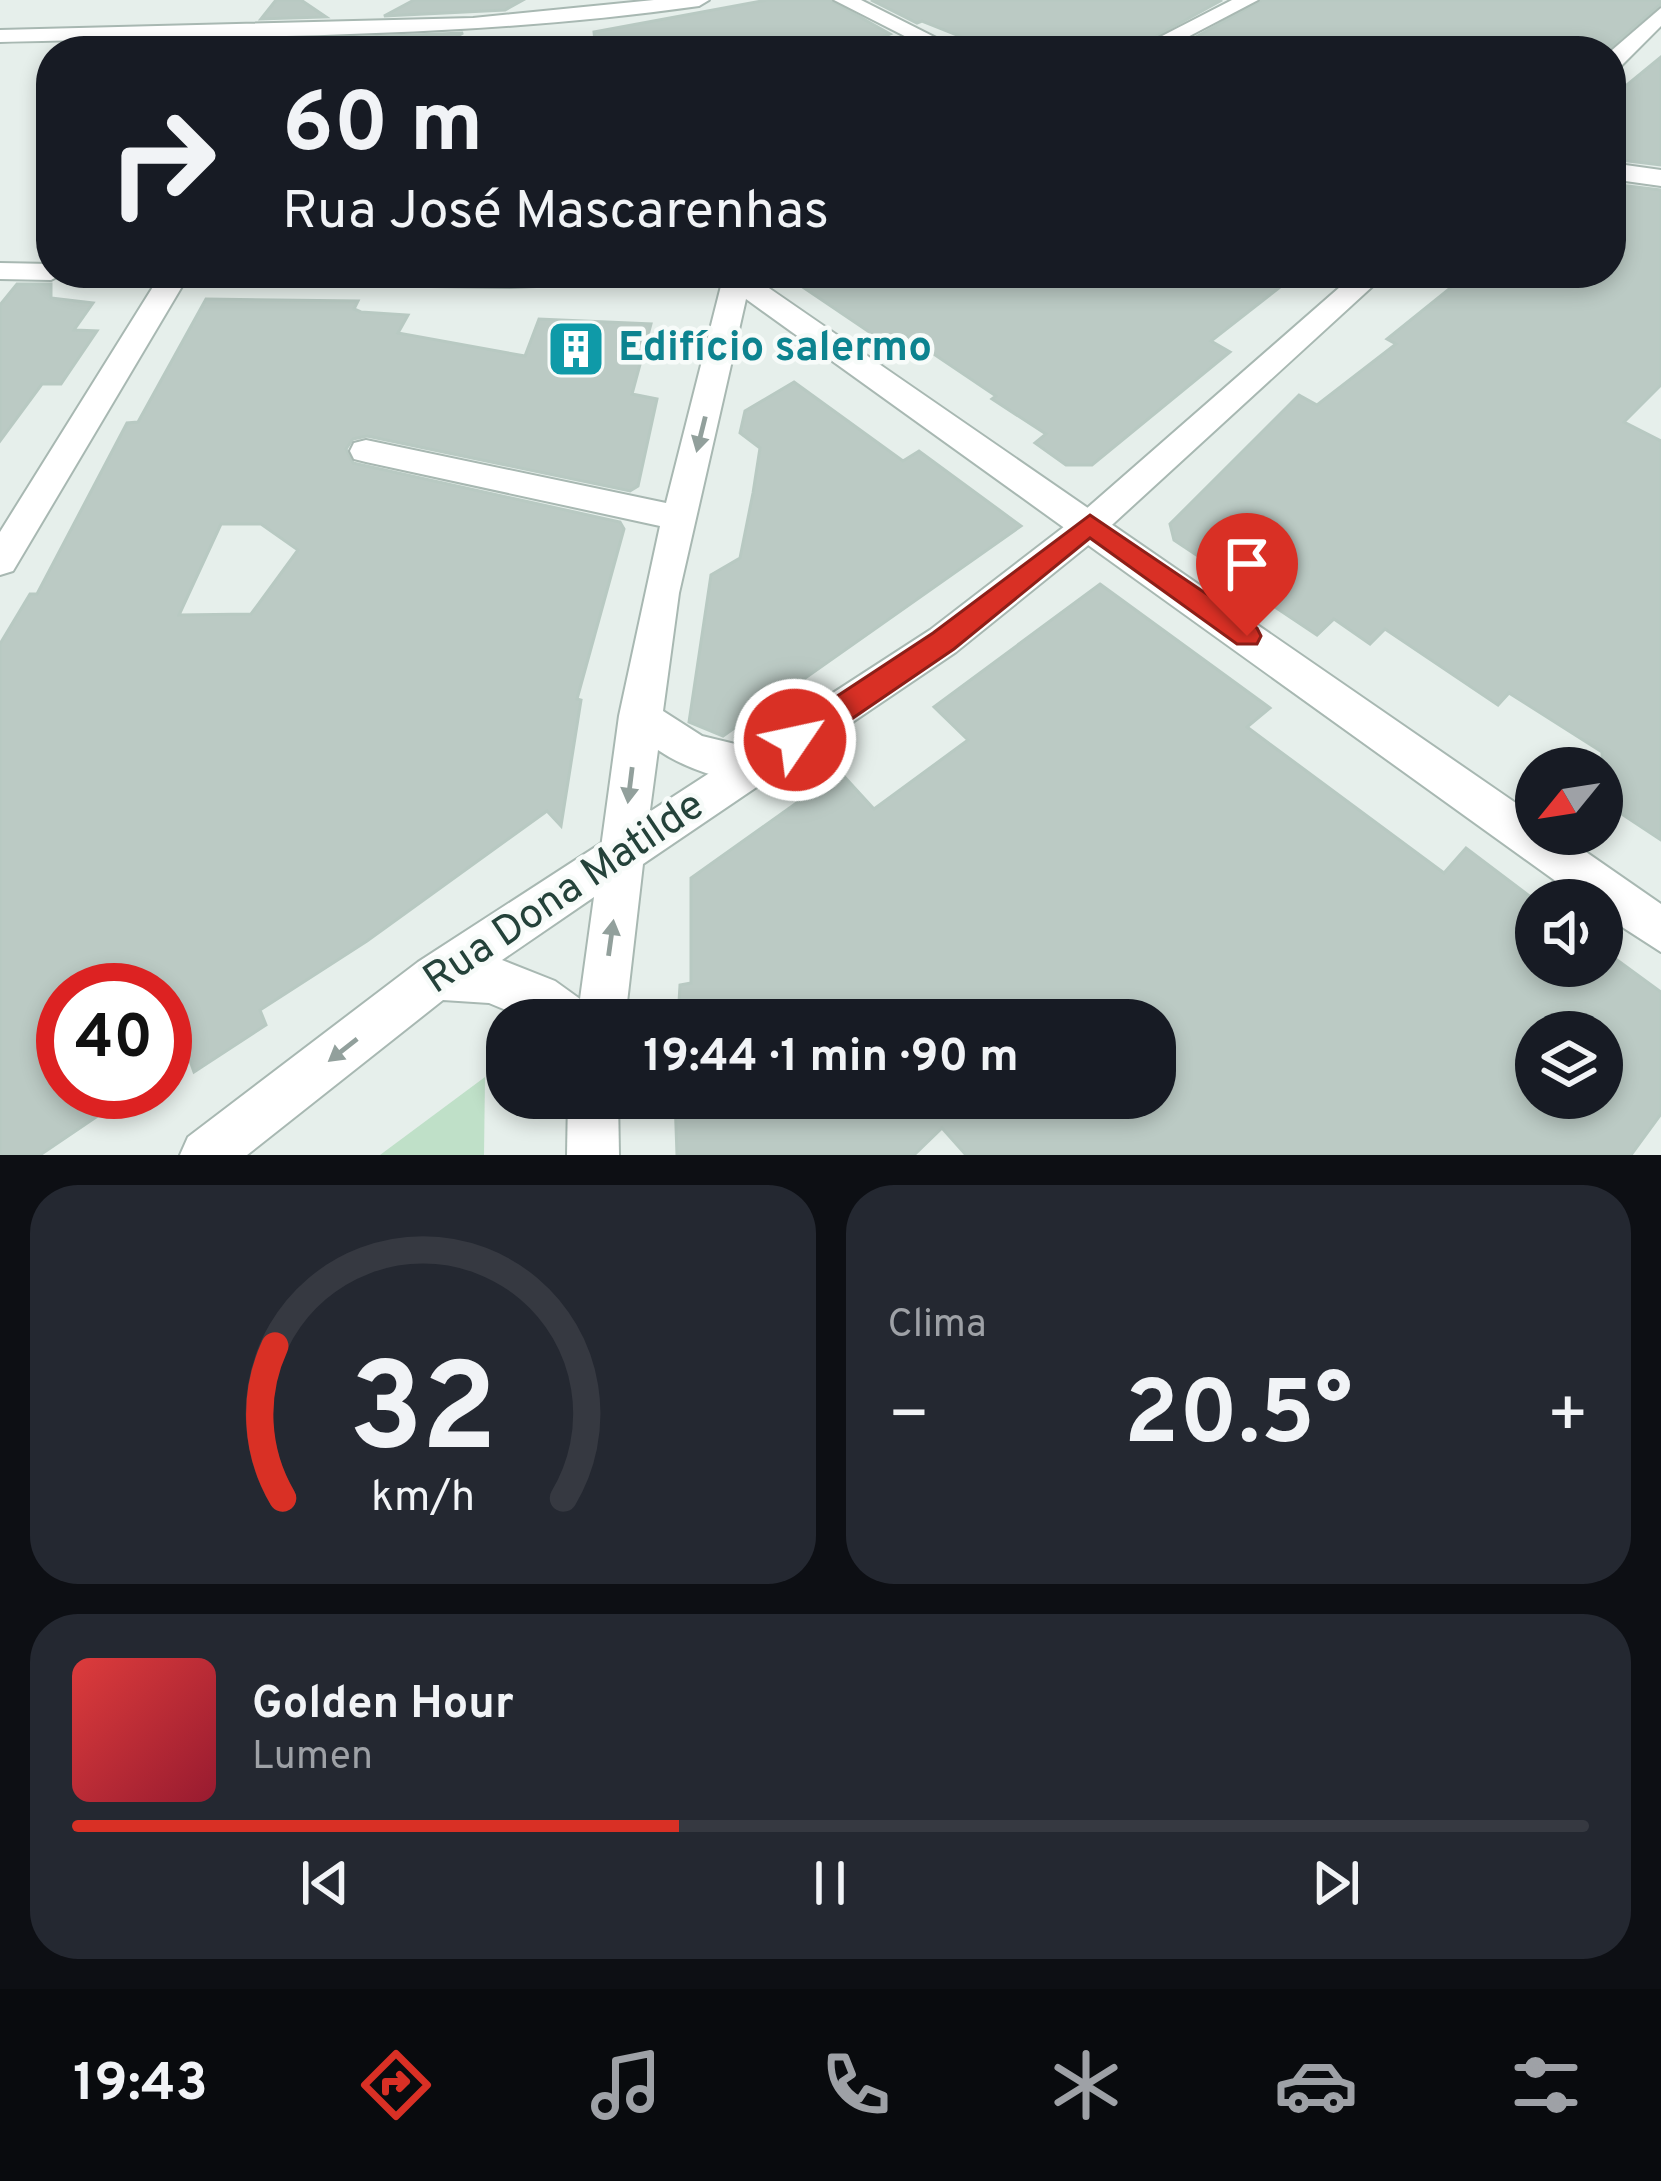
<!DOCTYPE html>
<html lang="pt">
<meta charset="utf-8">
<style>
:root{--surface:#171b24;--page:#242831;--text:#f1f3f6;--muted:#9ea1a6;--line:#363941;--accent:#d93025}
body{margin:0;font-family:Overpass,sans-serif;background:var(--page);color:var(--text);height:100vh;display:flex;flex-direction:column;font-size:45px;white-space:nowrap}
*{box-sizing:border-box;margin:0}
p{font-size:39px;color:var(--muted)}
.icon{flex:none;width:66px;height:66px;fill:none;stroke:currentColor;stroke-width:2;stroke-linecap:round;stroke-linejoin:round}
.map{position:relative;height:1155px;overflow:hidden}
.drawer{display:flex;flex-direction:column;gap:30px;padding:30px;background:#0d0f14;flex:1}
.drawer>*{flex:none}
.top-card{position:absolute;left:36px;top:36px;width:1590px;height:252px;border-radius:48px;box-shadow:0 6px 18px #0003;background:#171b24;color:var(--text);overflow:hidden}
.needle{width:78px;rotate:240deg}
.buttons{position:absolute;left:1515px;top:747px;display:grid;gap:24px}
.buttons a{display:grid;place-items:center;width:108px;height:108px;border-radius:50%;background:var(--surface);box-shadow:0 6px 18px #0003;font-size:60px}
.speed{position:absolute;left:36px;top:963px;display:flex;gap:24px;font-size:60px;font-weight:700;text-align:center}
.speed>*{display:grid;place-content:center;width:156px;height:156px;border-radius:50%;background:var(--surface);box-shadow:0 6px 18px #0003;line-height:1}
.speed .limit{border:18px solid #d22;background:#fff;color:#111}
.pin{position:absolute;display:grid;place-items:center;width:102px;height:102px;color:#fff;margin:-123px -51px;border-radius:50% 50% 50% 0;rotate:-45deg;box-shadow:0 0 12px #0007}
.pin .icon{rotate:45deg}
.me{position:absolute;width:132px;margin:-66px;rotate:56deg;stroke-linejoin:round;filter:drop-shadow(0 0 9px #0008)}
.turn{display:flex;align-items:center;gap:42px;height:252px;padding:0 48px;font-size:54px}
.turn .icon{width:156px;height:156px;stroke-width:2.5}
.turn b{display:block;font-size:84px;line-height:102px}
.big{font-size:90px;font-weight:700;line-height:1.1}
.drawer .tile{flex:1;display:flex;flex-direction:column;justify-content:center;gap:18px;min-width:0;padding:0 42px;border-radius:48px;background:var(--page)}
.drawer .dial{align-items:center;gap:0}
.dial svg{height:312px;overflow:visible;fill:none;stroke:var(--line);stroke-width:7;stroke-linecap:round;text-anchor:middle}
.dial text{fill:var(--text);stroke:none}
.song{display:flex;align-items:center;gap:36px}
.cover{width:144px;height:144px;border-radius:18px;background:linear-gradient(135deg,hsl(0 70% 55%),hsl(350 70% 35%))}
.played{height:12px;border-radius:6px;background:linear-gradient(90deg,var(--accent) 40%,var(--line) 40%)}
.keys{display:flex;justify-content:space-around;direction:ltr}
.heat{display:flex;justify-content:space-between;align-items:center;font-size:66px;direction:ltr}
.drawer .tiles{flex:1;display:grid;gap:30px;grid-template-columns:1fr 1fr}
.tile:last-child{grid-column:span 2}
.trip{position:absolute;left:486px;top:999px;width:690px;height:120px;border-radius:48px;background:var(--surface);box-shadow:0 6px 18px #0003;font-weight:700;line-height:120px;text-align:center}
.tabs{display:flex;height:192px;justify-content:space-around;align-items:center;background:#090b0e;color:var(--muted)}
.tabs .icon{width:84px;height:84px}
.tabs .current{color:var(--accent)}
.tabs b{font-size:54px;color:var(--text)}
.map>svg:first-child{display:block}
</style>
<div class="map">
<svg width="1661" height="1155" viewBox="0 0 1661 1155">
<rect width="100%" height="100%" fill="#e6efeb"/>
<polygon fill="#bfe0c8" points="485,1077 484,1155 380,1155"/>
<g fill="#bbcac4" stroke="#b8c9c2" stroke-width="3" fill-rule="evenodd">
<polygon points="276,0 301,0 326,17 261,19"/>
<polygon points="414,0 523,0 505,10 384,16"/>
<polygon points="767,0 830,0 890,34 847,51 596,51 594,32"/>
<polygon points="871,0 1222,0 1129,51 997,51 922,21 917,23"/>
<polygon points="1262,0 1661,0 1661,4 1606,51 1171,51"/>
<polygon points="463,33 431,51 236,51 244,42"/>
<polygon points="1661,57 1661,165 1611,159 1611,98"/>
<polygon points="1611,184 1661,190 1661,385 1624,422 1661,441 1661,840 1602,801 1602,752 1509,693 1498,705 1385,629 1370,644 1334,619 1317,635 1174,540 1170,524 1299,395 1317,405 1396,344 1387,339 1469,273 1611,273"/>
<polygon points="782,273 1298,273 1211,341 1230,352 1092,465 1066,465 1035,443 1046,434 992,399 996,396 907,336 890,346"/>
<polygon points="17,284 51,284 51,298 93,303 74,330 97,331 61,384 42,384 0,441 0,305"/>
<path d="M206 299 358 301 354 309 361 312 408 315 398 333 525 356 539 319 651 324 632 394 657 399 638 486 630 491 367 436 353 439 346 449 353 463 620 522 624 529 577 699 581 700 561 826 547 811 367 941 260 1010 266 1025 194 1072 188 1055 165 1070V990H63V1092H133L40 1155H0V644L30 594H37L127 423 138 422ZM221 524H261L298 550 251 614 179 615Z"/>
<polygon points="794,382 903,461 919,451 1021,526 723,736 689,722 711,575 740,558 753,493 760,448 740,433 745,411"/>
<path d="M1100 584 1270 708 1247 727 1444 873 1466 848 1536 901V966H1602V949L1661 992V1114L1631 1155H966L942 1128 914 1155H677L675 1098H1155V1020H678L680 985 691 983V878L840 772 874 809 968 740 934 707ZM1536 1032H1602V1098H1536Z"/>
</g>
<g fill="none" stroke-linecap="round" stroke-linejoin="round">
<defs>
<g id="minor">
<path d="M654 0H709L699 6C467 39 233 36 0 42V30L473 18Z"/>
<polygon points="834,0 861,0 962,51 934,51"/>
<polygon points="1232,0 1258,0 1161,51 1133,51"/>
<polygon points="1611,163 1661,170 1661,186 1611,179"/>
<polygon points="0,263 51,264 51,273 64,273 51,280 0,279"/>
<polygon points="76,273 682,273 668,281 510,287 184,283 13,571 0,575 0,532 156,282 90,281"/>
<path d="M714 273H747L1536 817V834H1560L1661 904V952L1602 914V900H1582L746 299 679 593 663 711 702 736 772 753 779 765 772 777C739 789 686 769 658 750L644 855 637 869 622 875 607 869 600 855 619 716 660 526 366 462 354 459 350 451 354 443 366 440 666 503 722 282Z"/>
</g>
<g id="tertiary">
<polygon points="1661,8 1661,26 1619,68 1611,70 1611,51"/>
<path d="M1356 273H1387L1102 534 956 652 643 864 625 1020H530L489 1003 443 1000 247 1155H180L188 1137 418 962 930 630 1078 516ZM594 897 580 999 555 981 502 960Z"/>
<polygon points="568,1098 618,1098 619,1155 567,1155"/>
</g>
</defs>
<use href="#minor" stroke="#a8b8b2" stroke-width="4"/>
<use href="#tertiary" stroke="#a8b8b2" stroke-width="4"/>
<use href="#minor" fill="#fff" fill-rule="evenodd"/>
<use href="#tertiary" fill="#fff" fill-rule="evenodd"/>
</g>
<defs><path id="oneway-solid" d="M-6-.8H1V-3.2L6.5 0L1 3.2V.8H-6Z" transform="scale(3)"/></defs>
<g fill="#92a09c">
<use href="#oneway-solid" transform="translate(701 434) rotate(104)"/>
<use href="#oneway-solid" transform="translate(630 785) rotate(97)"/>
<use href="#oneway-solid" transform="translate(611 938) rotate(-82)"/>
<use href="#oneway-solid" transform="translate(343 1050) rotate(142)"/>
</g>
<polygon fill="#d93025" stroke="#8d1f18" stroke-width="3" points="1090,515 1257,628 1261,636 1257,644 1237,644 1090,538 954,649 806,750 795,753 784,750 780,740 784,731 933,633"/>
<defs>
<symbol id="building-square" viewBox="-11 -11 22 22"><rect x="-9" y="-9" width="18" height="18" rx="4" fill="#0f9aa8" stroke="#f7fbf9"/><path d="M-4-6H4V6H1V3H-1V6H-4ZM-2.5-4.3h1.7v1.8h-1.7ZM.8-4.3h1.7v1.8H.8ZM-2.5-1h1.7V.8h-1.7ZM.8-1h1.7V.8H.8Z" fill="#fff"/></symbol>
</defs>
<g fill-rule="evenodd">
<use href="#building-square" x="543" y="316" width="66" height="66"/>
</g>
<g text-anchor="middle" dominant-baseline="central" stroke-width="9" stroke-linejoin="round" paint-order="stroke">
<g font-size="42" font-weight="bold" fill="#0d838f" stroke="#f7fbf9" text-anchor="start">
<text x="618" y="349">Edifício salermo</text>
</g>
<g font-size="42" fill="#24423a" stroke="#f7fbf9">
<text transform="translate(565 894) rotate(-34)">Rua Dona Matilde</text>
</g>
</g>
</svg>
<div class="buttons">
<a><svg class="needle" viewBox="-14 -14 28 28"><path d="M0-13l5 13h-10z" fill="#e53935"/><path d="M0 13l5-13h-10z" fill="#9ea1a6"/></svg></a>
<a><svg class="icon" aria-label="sound" viewBox="0 0 24 24"><path d="M4 9h4l5-4v14l-5-4H4zM17 9q2 3 0 6"/></svg></a>
<a><svg class="icon" aria-label="layers" viewBox="0 0 24 24"><path d="M12 4l9 5-9 5-9-5zM3 14l9 5 9-5"/></svg></a>
</div>
<div class="speed"><div class="limit">40</div></div>
<div class="pin" style="left:1247px;top:636px;background:#d93025"><svg class="icon" aria-label="arrive" viewBox="0 0 24 24"><path d="M6 21V4h12l-3 4 3 4H6"/></svg></div>
<svg class="me" style="left:795px;top:740px" viewBox="-20 -20 40 40"><circle r="17" fill="#d93025" stroke="#fff" stroke-width="3"/><path d="M0-11L8 9 0 5-8 9z" fill="#fff"/></svg>
<div class="trip">19:44 · 1 min · 90 m</div>
<div class="top-card">
<div class="turn"><svg class="icon" aria-label="right" viewBox="0 0 24 24"><path d="M7 20v-9h11M14 6l5 5-5 5"/></svg><div><b>60 m</b>Rua José Mascarenhas</div></div>
</div>
</div>
<section class="drawer">
<div class="tiles">
<div class="tile dial"><svg viewBox="0 0 100 80">
<path d="M14 69A42 42 0 1 1 86 69"/>
<path d="M14 69A42 42 0 0 1 12 30" stroke="#d93025"/>
<text x="50" y="56" font-size="32" font-weight="700">32</text>
<text x="50" y="72" font-size="11">km/h</text>
</svg></div>
<div class="tile"><p>Clima</p>
<div class="heat"><a>−</a><b class="big">20.5°</b><a>+</a></div>
</div>
<div class="tile">
<div class="song"><i class="cover"></i><div><b>Golden Hour</b><p>Lumen</p></div></div>
<div class="played"></div>
<div class="keys"><svg class="icon" aria-label="previous" viewBox="0 0 24 24"><path d="M18 5L8 12l10 7zM5 5v14"/></svg><svg class="icon" aria-label="pause" viewBox="0 0 24 24"><path d="M8 5v14M16 5v14"/></svg><svg class="icon" aria-label="next" viewBox="0 0 24 24"><path d="M6 5l10 7-10 7zM19 5v14"/></svg></div>
</div>
</div>
</section>
<nav class="tabs">
<b>19:43</b>
<svg class="icon current" aria-label="directions" viewBox="0 0 24 24"><path d="M12 3l9 9-9 9-9-9zM9 14v-3h6M13 9l2 2-2 2"/></svg>
<svg class="icon" aria-label="music" viewBox="0 0 24 24"><path d="M9 18V5l10-2v13"/><circle cx="6" cy="18" r="3"/><circle cx="16" cy="16" r="3"/></svg>
<svg class="icon" aria-label="phone" viewBox="0 0 24 24"><path d="M5 4h4l2 5-3 2q2 4 5 5l2-3 5 2v4C11 20 4 13 5 4z"/></svg>
<svg class="icon" aria-label="climate" viewBox="0 0 24 24"><path d="M12 3v18M4 7l16 10M4 17L20 7"/></svg>
<svg class="icon" aria-label="car" viewBox="0 0 24 24"><path d="M5 17H2v-5l4-1 3-4h7l3 4 3 1v5h-3M9 17h6M6 11h13"/><circle cx="7" cy="17" r="2"/><circle cx="17" cy="17" r="2"/></svg>
<svg class="icon" aria-label="filters" viewBox="0 0 24 24"><path d="M4 7h16M4 17h16"/><circle cx="9" cy="7" r="2"/><circle cx="15" cy="17" r="2"/></svg>
</nav>
